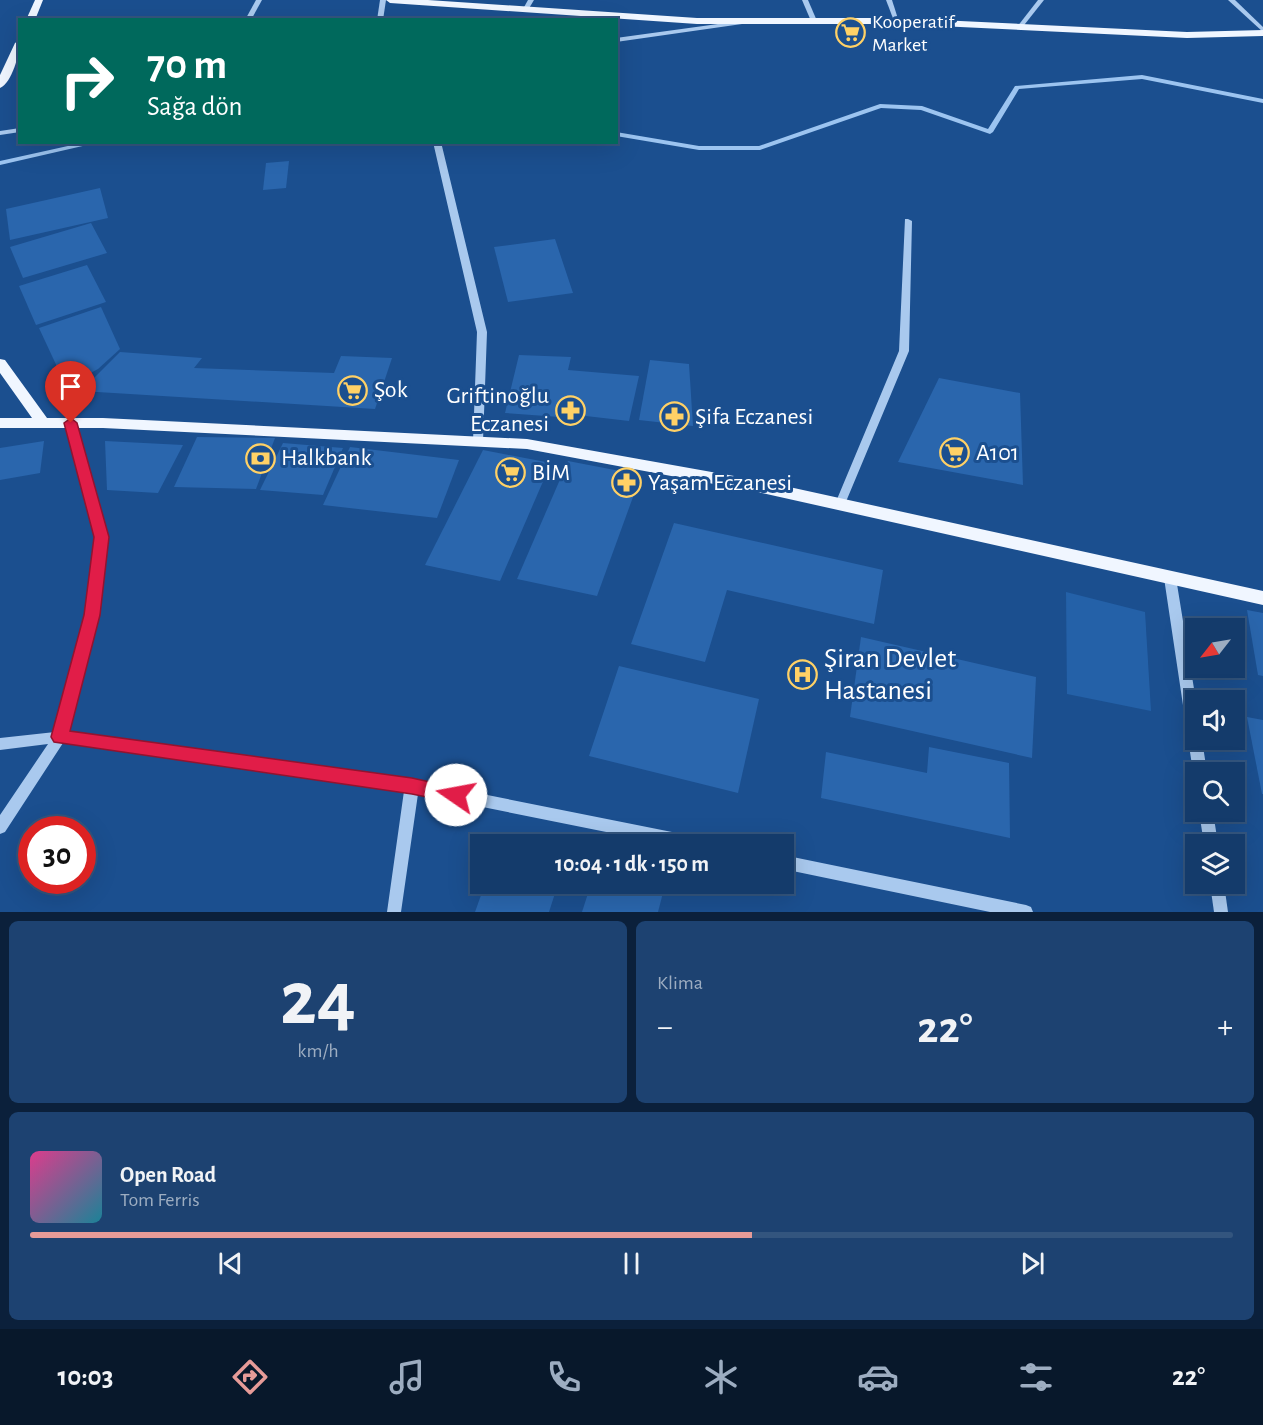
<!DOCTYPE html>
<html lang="tr">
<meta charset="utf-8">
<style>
:root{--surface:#143b6b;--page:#1d4271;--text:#f1f3f6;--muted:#9dadc1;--line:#33557e;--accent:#e69b98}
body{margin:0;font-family:"Alegreya Sans",sans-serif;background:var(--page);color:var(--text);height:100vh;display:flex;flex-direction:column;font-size:22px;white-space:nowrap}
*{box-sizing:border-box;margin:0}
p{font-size:20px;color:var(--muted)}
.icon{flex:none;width:33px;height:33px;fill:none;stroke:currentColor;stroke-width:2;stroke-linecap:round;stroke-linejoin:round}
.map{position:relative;height:912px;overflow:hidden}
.details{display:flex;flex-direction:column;gap:9px;padding:9px;background:#0b203b;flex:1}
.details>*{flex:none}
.banner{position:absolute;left:18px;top:18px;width:600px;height:126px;border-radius:0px;box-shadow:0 6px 24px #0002,0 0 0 2px var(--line);background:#00695c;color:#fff;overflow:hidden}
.needle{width:39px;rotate:239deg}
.fabs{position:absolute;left:1185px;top:618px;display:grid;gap:12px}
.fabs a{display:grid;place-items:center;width:60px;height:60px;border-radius:0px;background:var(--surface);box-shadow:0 6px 24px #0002,0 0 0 2px var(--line);font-size:30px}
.speed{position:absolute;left:18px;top:816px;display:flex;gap:12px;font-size:30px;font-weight:700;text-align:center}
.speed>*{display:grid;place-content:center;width:78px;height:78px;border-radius:50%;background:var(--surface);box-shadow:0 6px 24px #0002,0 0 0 2px var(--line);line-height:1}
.speed .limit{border:9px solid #d22;background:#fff;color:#111}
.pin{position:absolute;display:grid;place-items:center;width:51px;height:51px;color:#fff;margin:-62px -26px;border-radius:50% 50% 50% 0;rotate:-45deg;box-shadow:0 0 6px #0007}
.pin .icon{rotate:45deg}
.me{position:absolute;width:66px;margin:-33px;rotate:282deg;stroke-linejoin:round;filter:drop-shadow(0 0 4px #0008)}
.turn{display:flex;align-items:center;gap:21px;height:126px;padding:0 30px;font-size:27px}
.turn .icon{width:78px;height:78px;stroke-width:2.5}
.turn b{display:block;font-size:42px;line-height:51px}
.big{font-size:45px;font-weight:700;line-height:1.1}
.details .widget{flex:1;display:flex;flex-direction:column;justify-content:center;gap:9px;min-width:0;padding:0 21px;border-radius:9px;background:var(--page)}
.details .dial{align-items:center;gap:0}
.dial b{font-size:78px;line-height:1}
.song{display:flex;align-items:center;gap:18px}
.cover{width:72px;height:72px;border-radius:9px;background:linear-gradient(135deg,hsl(330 70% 55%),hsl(190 70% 35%))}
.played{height:6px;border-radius:3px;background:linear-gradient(90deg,var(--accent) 60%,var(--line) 60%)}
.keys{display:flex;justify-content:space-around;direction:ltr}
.heat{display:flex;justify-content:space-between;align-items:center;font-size:33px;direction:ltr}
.details .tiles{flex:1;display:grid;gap:9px;grid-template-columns:1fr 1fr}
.widget:last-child{grid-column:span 2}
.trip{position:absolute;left:470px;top:834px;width:324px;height:60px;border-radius:0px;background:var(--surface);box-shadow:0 6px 24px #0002,0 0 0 2px var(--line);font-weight:700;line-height:60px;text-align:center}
.dock{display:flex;height:96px;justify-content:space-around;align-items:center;background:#08182b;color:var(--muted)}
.dock .icon{width:42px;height:42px}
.dock .current{color:var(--accent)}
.dock b{font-size:27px;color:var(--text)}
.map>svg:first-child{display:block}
</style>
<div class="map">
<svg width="1263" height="912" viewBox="0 0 1263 912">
<rect width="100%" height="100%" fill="#1b4f8f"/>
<polygon fill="#2461a8" points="1066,592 1145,612 1151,711 1067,694"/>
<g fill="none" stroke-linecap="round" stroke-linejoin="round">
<g fill="#9cc4f0" fill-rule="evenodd">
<polygon points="1142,75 1263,99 1263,103 1142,79 1019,89 993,132 990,134 921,110 881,108 760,150 699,150 616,136 616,132 699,146 759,146 880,104 922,106 988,129 1015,86"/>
<polygon points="86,142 100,142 0,165 0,161"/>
</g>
</g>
<g fill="#2a66ad">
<polygon points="289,161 286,188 263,190 266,163"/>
<polygon points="100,188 108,218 10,240 6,209"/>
<polygon points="91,223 107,253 23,278 10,247"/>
<polygon points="555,239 573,293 508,302 494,247"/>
<polygon points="87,265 106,302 36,325 19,286"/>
<polygon points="101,307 120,349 98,369 66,386 39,328"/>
<polygon points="120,352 202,358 194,368 334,373 341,356 392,358 375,409 81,391"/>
<polygon points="519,355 571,357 568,370 639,376 629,421 560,413 559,417 505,413"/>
<polygon points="650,360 689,364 693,426 639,420"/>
<polygon points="939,378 1020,393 1023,485 898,462"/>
<polygon points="197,437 275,438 256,489 174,487"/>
<polygon points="44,441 40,473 0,480 0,448"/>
<polygon points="105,441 183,445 158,493 107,490"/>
<polygon points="283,443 343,448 323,495 260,490"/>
<polygon points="350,447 459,460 437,518 323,505"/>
<polygon points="483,450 551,463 500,581 425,565"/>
<polygon points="568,461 641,475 597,596 517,579"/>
<polygon points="674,523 883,570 874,624 727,590 705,662 631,644"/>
<polygon points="1247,610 1263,613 1263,676 1258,675"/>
<polygon points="861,637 1036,677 1032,758 850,717"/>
<polygon points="619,666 759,699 738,793 589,756"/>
<polygon points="1247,717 1263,720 1263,794 1262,794"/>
<polygon points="929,747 1009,763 1010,838 821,798 826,752 927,773"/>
<polygon points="485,884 558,884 549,912 475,912"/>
<polygon points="591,884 660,884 665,885 658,912 582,912"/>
</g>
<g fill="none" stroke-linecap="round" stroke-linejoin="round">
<g fill="#a9c9ee" fill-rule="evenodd">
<polygon points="256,0 262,0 251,20 245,20"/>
<polygon points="380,0 386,0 383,20 377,20"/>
<polygon points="528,0 534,0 528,10 524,10 523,9"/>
<polygon points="802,0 808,0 817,21 816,22 811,21"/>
<polygon points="886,0 892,0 899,22 894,21"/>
<polygon points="1038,0 1044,0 1021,29 1017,29 1017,27"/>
<polygon points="1228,0 1235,0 1263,27 1263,32"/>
<polygon points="747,20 750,22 749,23 616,42 616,38"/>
<polygon points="20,128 20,132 0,135 0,131"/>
<polygon points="433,142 441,142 487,332 483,441 478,445 473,441 477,332"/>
<polygon points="905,219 908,219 912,221 909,351 845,504 844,507 836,507 835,504 899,351"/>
<polygon points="71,420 76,423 108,537 98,615 68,732 412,780 697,837 702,839 704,844 666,844 418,794 401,912 387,912 404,791 63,743 5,832 0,834 0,815 48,744 0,750 0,738 55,732 86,615 96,537 66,423"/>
<polygon points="1170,573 1174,575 1176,578 1196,701 1196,740 1202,740 1207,772 1196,772 1196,776 1193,772 1164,578 1166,575"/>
<polygon points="1199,812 1213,812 1218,844 1204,844"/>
<polygon points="783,855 1026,905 1031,907 1033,912 990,912 783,869"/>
<polygon points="1210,884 1224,884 1228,912 1214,912"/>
</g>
<g fill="#f0f6ff" fill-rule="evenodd">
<polygon points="35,0 43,0 35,20 26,20"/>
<polygon points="386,0 428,0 697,18 897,18 1187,32 1263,30 1263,36 1187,38 897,24 697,24 390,3"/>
<path d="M20 40C20 53 12 83 0 88V75L15 43Z"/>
<polygon points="0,359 5,360 47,418 103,418 527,439 762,481 1263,591 1263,605 762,493 527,449 103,428 0,428 0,418 32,418 0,373"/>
</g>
</g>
<polygon fill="#e11d48" stroke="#92132f" stroke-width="1.5" points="71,418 77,423 109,537 100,615 70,731 412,778 462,789 465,795 462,801 456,803 412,794 54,742 51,737 84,615 94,537 64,423"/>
<defs>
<symbol id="supermarket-ring" viewBox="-11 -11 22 22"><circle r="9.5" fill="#1b4f8f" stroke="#ffd166" stroke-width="1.5"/><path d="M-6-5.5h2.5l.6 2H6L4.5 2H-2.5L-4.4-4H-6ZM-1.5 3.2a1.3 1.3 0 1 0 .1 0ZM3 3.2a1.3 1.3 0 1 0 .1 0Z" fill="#ffd166"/></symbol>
<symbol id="pharmacy-ring" viewBox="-11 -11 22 22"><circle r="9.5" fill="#1b4f8f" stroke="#ffd166" stroke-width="1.5"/><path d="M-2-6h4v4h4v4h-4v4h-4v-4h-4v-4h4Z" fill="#ffd166"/></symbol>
<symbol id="bank-ring" viewBox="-11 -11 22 22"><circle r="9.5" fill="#1b4f8f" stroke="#ffd166" stroke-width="1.5"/><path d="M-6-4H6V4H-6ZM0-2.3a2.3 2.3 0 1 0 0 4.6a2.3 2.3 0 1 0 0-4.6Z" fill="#ffd166"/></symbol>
<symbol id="hospital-ring" viewBox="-11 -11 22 22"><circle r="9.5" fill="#1b4f8f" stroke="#ffd166" stroke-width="1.5"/><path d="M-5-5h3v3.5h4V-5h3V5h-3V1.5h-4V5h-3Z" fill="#ffd166"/></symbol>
</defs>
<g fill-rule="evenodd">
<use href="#supermarket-ring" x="834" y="16" width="33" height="33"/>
<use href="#supermarket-ring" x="336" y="374" width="33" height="33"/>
<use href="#pharmacy-ring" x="554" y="394" width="33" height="33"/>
<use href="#pharmacy-ring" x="658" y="400" width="33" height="33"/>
<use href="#supermarket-ring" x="938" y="436" width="33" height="33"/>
<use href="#bank-ring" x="244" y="442" width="33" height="33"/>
<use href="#supermarket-ring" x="494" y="456" width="33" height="33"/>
<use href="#pharmacy-ring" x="610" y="466" width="33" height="33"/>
<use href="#hospital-ring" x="786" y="658" width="33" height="33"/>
</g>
<g text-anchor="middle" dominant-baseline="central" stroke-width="6" stroke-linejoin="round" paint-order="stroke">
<g font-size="20" fill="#fff" stroke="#1b4f8f" text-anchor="start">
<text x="872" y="22">Kooperatif<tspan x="872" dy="23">Market</tspan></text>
</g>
<g font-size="24" fill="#fff" stroke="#1b4f8f" text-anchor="start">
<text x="374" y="390">Şok</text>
<text x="549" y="396" text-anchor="end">Griftinoğlu<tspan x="549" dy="28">Eczanesi</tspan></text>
<text x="695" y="417">Şifa Eczanesi</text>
<text x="976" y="453">A101</text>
<text x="281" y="458">Halkbank</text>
<text x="532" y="473">BİM</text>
<text x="648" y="483">Yaşam Eczanesi</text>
</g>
<g font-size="28" fill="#fff" stroke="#1b4f8f" text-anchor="start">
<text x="824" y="659">Şiran Devlet<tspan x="824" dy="32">Hastanesi</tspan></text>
</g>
</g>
</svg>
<div class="fabs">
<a><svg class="needle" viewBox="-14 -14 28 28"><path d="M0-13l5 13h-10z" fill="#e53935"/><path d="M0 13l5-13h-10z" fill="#9dadc1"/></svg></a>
<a><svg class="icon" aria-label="sound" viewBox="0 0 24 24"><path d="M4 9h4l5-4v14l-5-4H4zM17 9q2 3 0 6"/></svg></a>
<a><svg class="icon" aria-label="search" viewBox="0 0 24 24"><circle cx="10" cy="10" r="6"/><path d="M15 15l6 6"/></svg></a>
<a><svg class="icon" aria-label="layers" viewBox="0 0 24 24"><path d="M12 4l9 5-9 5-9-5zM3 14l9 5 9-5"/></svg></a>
</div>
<div class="speed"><div class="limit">30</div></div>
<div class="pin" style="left:71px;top:423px;background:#d93025"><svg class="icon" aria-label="arrive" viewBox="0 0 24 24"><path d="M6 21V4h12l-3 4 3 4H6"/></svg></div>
<svg class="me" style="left:456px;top:795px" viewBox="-20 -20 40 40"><circle r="19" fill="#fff"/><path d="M0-13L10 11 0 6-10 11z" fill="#e11d48"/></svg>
<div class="trip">10:04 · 1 dk · 150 m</div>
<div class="banner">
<div class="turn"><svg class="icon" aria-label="right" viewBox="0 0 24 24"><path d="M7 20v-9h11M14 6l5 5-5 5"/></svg><div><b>70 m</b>Sağa dön</div></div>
</div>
</div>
<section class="details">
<div class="tiles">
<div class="widget dial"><b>24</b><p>km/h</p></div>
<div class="widget"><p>Klima</p>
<div class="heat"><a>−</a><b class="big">22°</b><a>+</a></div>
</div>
<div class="widget">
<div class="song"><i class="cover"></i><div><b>Open Road</b><p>Tom Ferris</p></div></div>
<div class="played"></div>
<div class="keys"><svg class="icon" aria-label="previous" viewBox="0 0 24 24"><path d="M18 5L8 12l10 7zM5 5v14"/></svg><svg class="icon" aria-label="pause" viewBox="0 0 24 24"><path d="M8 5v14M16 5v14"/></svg><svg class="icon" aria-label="next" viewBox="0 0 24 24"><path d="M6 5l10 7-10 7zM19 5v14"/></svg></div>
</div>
</div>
</section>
<nav class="dock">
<b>10:03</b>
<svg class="icon current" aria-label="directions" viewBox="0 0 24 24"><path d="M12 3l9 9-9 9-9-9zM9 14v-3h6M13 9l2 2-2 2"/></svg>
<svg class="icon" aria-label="music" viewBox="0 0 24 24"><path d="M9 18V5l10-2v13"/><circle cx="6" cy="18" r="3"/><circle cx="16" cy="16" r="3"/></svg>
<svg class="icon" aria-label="phone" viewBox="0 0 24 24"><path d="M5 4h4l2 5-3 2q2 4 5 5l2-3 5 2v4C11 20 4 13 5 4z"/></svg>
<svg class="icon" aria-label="climate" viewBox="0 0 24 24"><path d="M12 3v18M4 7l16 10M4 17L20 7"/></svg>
<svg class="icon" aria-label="car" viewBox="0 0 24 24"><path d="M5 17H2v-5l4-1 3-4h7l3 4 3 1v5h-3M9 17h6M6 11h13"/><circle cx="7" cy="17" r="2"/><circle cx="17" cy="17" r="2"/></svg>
<svg class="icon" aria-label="filters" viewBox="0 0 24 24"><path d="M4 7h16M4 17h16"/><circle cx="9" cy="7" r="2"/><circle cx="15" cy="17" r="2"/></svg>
<b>22°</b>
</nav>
